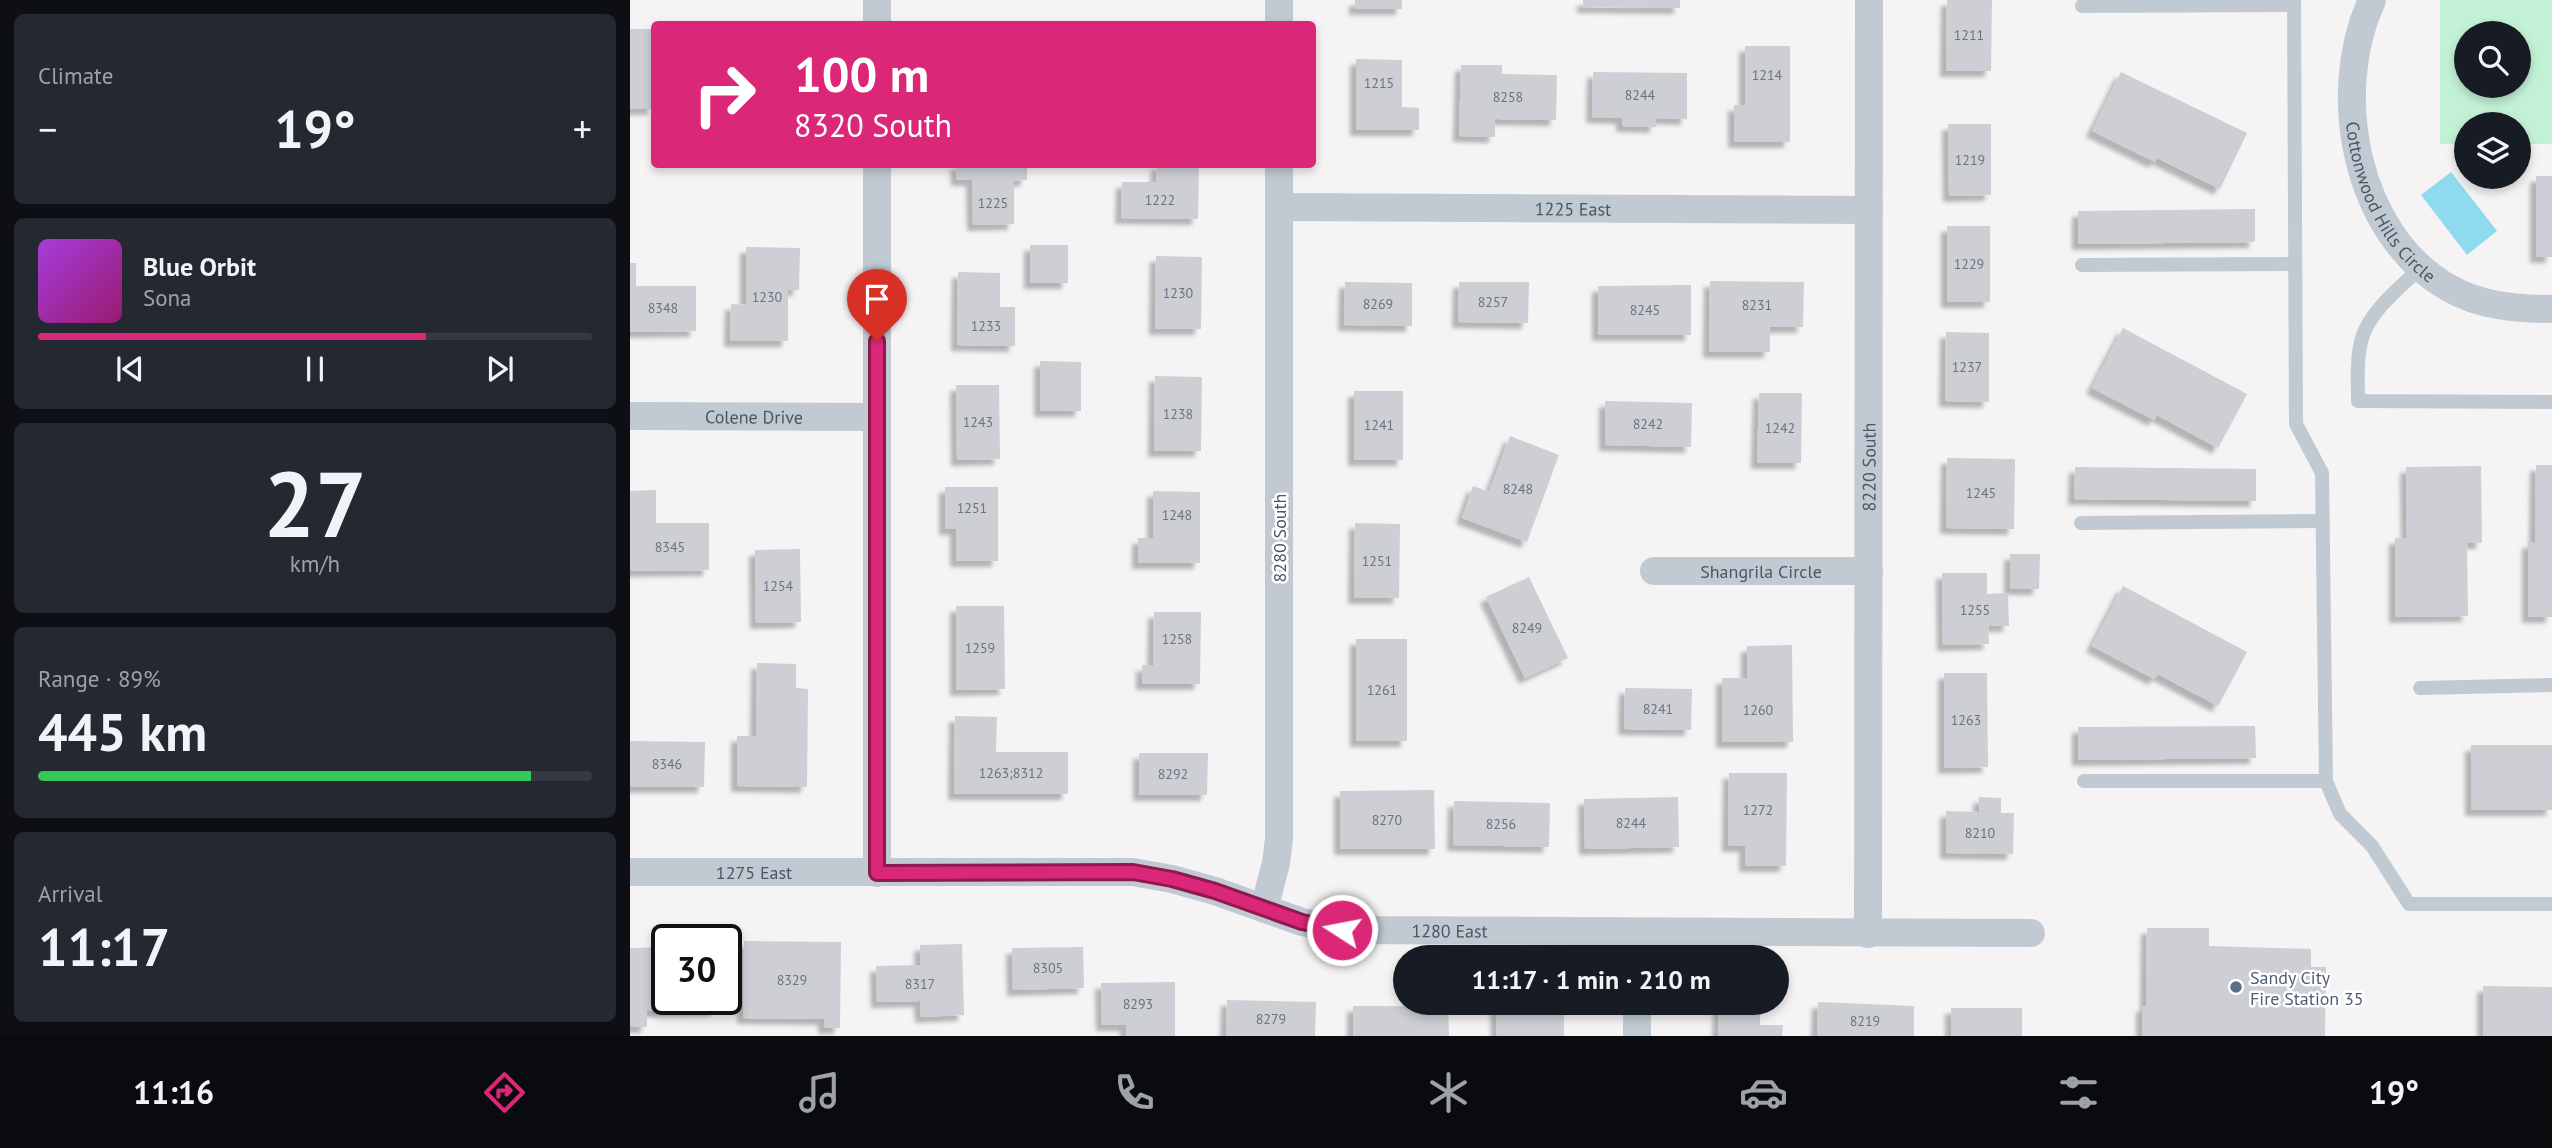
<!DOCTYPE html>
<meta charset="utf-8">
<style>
:root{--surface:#171b24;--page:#242831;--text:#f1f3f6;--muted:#9ea1a6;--line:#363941;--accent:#db2777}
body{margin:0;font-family:"PT Sans",sans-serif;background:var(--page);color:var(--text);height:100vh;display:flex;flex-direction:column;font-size:26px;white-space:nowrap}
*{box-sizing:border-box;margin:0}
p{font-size:23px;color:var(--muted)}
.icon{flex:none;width:38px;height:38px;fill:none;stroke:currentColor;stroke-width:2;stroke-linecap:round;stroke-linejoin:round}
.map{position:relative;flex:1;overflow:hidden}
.side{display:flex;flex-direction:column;gap:14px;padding:14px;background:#0d0f14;width:630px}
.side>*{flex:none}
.hud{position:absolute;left:21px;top:21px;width:665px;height:147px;border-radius:7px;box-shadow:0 4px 10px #0003;background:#db2777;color:#fff;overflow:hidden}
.controls{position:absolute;left:1824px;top:21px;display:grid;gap:14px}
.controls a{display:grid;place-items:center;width:77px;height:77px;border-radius:50%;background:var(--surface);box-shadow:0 4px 10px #0003;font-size:35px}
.speed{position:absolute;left:21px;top:924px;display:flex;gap:14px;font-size:35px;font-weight:700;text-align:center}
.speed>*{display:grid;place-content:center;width:91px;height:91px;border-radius:50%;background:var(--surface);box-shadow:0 4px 10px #0003;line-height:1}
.speed .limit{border:4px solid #111;border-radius:10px;background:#fff;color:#111}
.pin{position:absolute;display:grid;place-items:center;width:60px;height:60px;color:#fff;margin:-72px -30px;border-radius:50% 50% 50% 0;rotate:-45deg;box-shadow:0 0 7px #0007}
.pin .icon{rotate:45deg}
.me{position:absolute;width:77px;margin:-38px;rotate:281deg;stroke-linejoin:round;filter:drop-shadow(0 0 5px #0008)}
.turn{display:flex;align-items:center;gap:24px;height:147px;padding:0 28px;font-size:32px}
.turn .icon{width:91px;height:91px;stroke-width:2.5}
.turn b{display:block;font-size:49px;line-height:60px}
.big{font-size:52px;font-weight:700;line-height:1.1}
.side .widget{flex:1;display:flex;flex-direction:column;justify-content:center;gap:10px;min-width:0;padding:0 24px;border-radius:10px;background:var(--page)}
.side .dial{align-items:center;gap:0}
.dial b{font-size:91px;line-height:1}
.song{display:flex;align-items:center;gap:21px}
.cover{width:84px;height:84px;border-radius:10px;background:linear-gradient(135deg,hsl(280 70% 55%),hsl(320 70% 35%))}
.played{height:7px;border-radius:4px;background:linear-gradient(90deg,var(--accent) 70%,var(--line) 70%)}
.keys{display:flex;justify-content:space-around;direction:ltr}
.heat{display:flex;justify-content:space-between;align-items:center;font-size:38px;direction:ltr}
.charge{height:10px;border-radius:5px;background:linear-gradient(90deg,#34c759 89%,var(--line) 0)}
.trip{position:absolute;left:763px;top:945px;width:396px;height:70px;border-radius:35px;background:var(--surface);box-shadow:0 4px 10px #0003;font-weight:700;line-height:70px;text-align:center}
.dock{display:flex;height:112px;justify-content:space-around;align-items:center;background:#090b0e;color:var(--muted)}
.dock .icon{width:49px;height:49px}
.dock .selected{color:var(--accent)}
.dock b{font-size:32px;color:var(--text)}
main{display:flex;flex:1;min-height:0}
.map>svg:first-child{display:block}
</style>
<main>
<section class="side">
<div class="widget"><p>Climate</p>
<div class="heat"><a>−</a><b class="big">19°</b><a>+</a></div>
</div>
<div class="widget">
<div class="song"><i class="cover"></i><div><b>Blue Orbit</b><p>Sona</p></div></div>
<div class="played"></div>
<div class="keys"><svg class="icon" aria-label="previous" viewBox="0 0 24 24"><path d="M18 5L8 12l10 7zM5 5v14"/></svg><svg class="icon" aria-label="pause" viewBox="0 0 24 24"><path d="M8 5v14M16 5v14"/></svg><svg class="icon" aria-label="next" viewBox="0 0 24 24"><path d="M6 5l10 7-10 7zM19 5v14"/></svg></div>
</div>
<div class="widget dial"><b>27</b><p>km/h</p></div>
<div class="widget"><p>Range · 89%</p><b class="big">445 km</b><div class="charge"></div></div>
<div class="widget"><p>Arrival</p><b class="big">11:17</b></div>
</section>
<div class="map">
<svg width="1922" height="1036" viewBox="0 0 1922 1036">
<defs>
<filter id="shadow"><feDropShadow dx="-6" dy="6" stdDeviation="2" flood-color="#0004"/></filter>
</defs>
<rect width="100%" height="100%" fill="#f5f3f3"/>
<path fill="#c3f1d5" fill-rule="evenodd" d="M1810 0H1922V144H1888V124H1836V144H1810ZM1836 33H1888V86H1836Z"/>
<polygon fill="#90daee" points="1821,172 1867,231 1837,255 1791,195"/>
<g fill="#cdcfd5" filter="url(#shadow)">
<rect x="725" y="0" width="47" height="9"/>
<polygon points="953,0 1050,0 1050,8 953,7"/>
<polygon points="1317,0 1362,0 1361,71 1316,71"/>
<rect x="0" y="29" width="24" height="80"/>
<polygon points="1115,46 1160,46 1160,142 1104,142 1104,105 1115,105"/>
<polygon points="726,59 772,60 772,107 789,108 789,130 726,130"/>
<polygon points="831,65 872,65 872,74 927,75 926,120 865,119 865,137 829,136"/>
<polygon points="963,72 1057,73 1057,119 1026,118 1026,127 992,126 992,118 962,117"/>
<polygon points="1491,72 1617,133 1590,189 1527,158 1525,162 1462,131"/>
<polygon points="1318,124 1361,124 1361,195 1319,196"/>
<polygon points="326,164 397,164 397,180 384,181 384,224 343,225 342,180 327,180"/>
<polygon points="527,164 569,164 568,219 491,218 492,182 526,182"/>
<rect x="1906" y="176" width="16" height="81"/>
<polygon points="1625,209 1625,242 1448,244 1448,211"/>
<rect x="1317" y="226" width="43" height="76"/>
<rect x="400" y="245" width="38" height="38"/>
<polygon points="116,247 170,248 169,290 158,290 158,341 100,341 101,304 116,305"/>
<polygon points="526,256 572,257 571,329 525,329"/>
<polygon points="0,263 6,263 6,286 66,286 66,331 0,332"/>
<polygon points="328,272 370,273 370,307 385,307 385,346 327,345"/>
<polygon points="1080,281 1174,282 1173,327 1140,327 1140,352 1079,352"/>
<polygon points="715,282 782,283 782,326 714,325"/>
<polygon points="829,282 899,282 898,323 828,322"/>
<polygon points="1061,285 1061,335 968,335 968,286"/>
<polygon points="1493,328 1617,394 1588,448 1527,415 1524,420 1462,388"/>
<polygon points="1316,332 1359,333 1359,402 1315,401"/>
<polygon points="410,361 451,362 451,411 410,411"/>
<polygon points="525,376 572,377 571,451 524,451"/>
<polygon points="326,385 369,385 370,459 327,460"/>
<rect x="724" y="391" width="49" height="69"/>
<polygon points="1129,393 1172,393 1171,463 1127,463"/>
<polygon points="975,401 1062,403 1061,447 975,445"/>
<polygon points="880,436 929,455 897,542 832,518 843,486 859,492"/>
<polygon points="1317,458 1385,459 1384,529 1316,528"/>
<polygon points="1906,465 1922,465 1922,617 1898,617 1898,542 1905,543"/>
<polygon points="1851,466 1852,543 1837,543 1838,616 1765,617 1765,538 1777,538 1776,467"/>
<polygon points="1445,467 1626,469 1626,501 1444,499"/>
<polygon points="315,487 368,487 368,561 326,561 326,529 315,529"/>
<polygon points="26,490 26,523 79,523 79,570 0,571 0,491"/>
<polygon points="523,491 570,492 570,563 508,563 508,538 523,538"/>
<polygon points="725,523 770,524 769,598 724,598"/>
<polygon points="170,549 171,622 126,623 125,550"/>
<polygon points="1380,554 1410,554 1409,589 1380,589"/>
<polygon points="1312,573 1357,573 1357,594 1378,593 1379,626 1358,626 1359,644 1313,645"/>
<polygon points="899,577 938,658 895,678 856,597"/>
<polygon points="1493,586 1617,652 1588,706 1528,674 1524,679 1462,646"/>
<polygon points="326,606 374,606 375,689 326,690"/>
<polygon points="524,612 571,612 570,684 512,684 512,665 523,666"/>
<rect x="726" y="639" width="51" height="102"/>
<polygon points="1162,645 1163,742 1092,742 1092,678 1117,678 1117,646"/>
<polygon points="127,663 166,664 166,688 178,689 177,787 107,786 107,736 126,736"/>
<polygon points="1314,673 1357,673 1358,767 1314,768"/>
<polygon points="995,688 1062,689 1061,730 994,729"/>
<polygon points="325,716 367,717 366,752 438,752 438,794 324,794"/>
<polygon points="1625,726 1626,758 1448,760 1448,727"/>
<polygon points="0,741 75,742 74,787 0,787"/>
<rect x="1841" y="745" width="81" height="65"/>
<polygon points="509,753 578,753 577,795 509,795"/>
<polygon points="1099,773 1157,773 1156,866 1115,866 1115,846 1098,846"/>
<polygon points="804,790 805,849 710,849 710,791"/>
<polygon points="1048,797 1049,847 955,849 954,799"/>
<polygon points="1349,797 1371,798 1371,813 1384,813 1383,854 1316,853 1316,811 1349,812"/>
<polygon points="824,801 920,803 919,847 823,845"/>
<polygon points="1517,928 1579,928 1579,946 1681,949 1681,967 1696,967 1695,1036 1512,1036 1512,1006 1516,1006"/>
<polygon points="114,941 211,942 210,1028 194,1028 194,1019 113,1018"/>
<polygon points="332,944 334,1015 291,1017 290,1001 247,1002 246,966 290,965 290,945"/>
<polygon points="37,947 37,999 87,999 87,1010 17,1011 17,1027 0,1027 0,948"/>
<polygon points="453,947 454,988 383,990 382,948"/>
<polygon points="545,982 545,1036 496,1036 496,1025 472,1025 471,983"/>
<polygon points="1853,986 1922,987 1922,1036 1853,1036"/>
<polygon points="597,1000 686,1002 685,1036 596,1036"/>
<polygon points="1188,1002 1284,1006 1284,1036 1187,1036"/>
<polygon points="1089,1003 1130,1003 1130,1025 1153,1025 1152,1036 1088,1036"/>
<polygon points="934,1005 934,1036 867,1036 866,1006"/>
<polygon points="723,1006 818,1006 819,1036 723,1036"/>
<rect x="1321" y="1008" width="71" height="28"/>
</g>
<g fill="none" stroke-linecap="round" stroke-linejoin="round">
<g stroke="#c1cad2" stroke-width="14">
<polyline points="1664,0 1666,424 1692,473 1696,781 1710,814 1742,846 1779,904 1922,904"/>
<polyline points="1452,6 1664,5"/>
<polyline points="1452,265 1665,264"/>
<path d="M1790 268C1770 288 1743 308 1733 335 1726 356 1728 380 1728 401L1922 402"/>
<polyline points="1451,523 1693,521"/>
<polyline points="1790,688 1922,685"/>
<polyline points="1454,781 1696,781"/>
</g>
<g stroke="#c1cad2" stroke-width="28">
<polyline points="247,0 247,24"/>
<polyline points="649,0 649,24"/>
<path id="s1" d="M1742 0C1699 93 1725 235 1819 288 1850 306 1887 309 1922 309"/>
<path id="s2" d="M649 207 1239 210"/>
<path id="s3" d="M0 416 247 417"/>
<path id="s4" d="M1024 571H1239"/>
<path id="s5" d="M0 872H503L542 879 585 891 672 922 712 930 1401 933"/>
<polyline points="247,873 247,164"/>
<polyline points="634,909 646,863 649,839 649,164"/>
<path id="s6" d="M1238 934 1239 0"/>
<polyline points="1007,957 1007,932"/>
<polyline points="1007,1036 1007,1003"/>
</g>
</g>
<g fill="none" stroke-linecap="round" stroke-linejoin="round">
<defs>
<polyline id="route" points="247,341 247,873 503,872 542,879 585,891 672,922 712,930"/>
</defs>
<use href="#route" stroke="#8e194d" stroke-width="18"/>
<use href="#route" stroke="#db2777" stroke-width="12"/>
</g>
<circle fill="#5c6f8a" stroke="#fff" stroke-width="2.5" cx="1606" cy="987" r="7"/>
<g text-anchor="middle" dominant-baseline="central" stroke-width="5" stroke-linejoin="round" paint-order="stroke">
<g font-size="14" fill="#6b747e">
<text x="1339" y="35">1211</text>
<text x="1137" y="75">1214</text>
<text x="749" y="83">1215</text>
<text x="1010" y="95">8244</text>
<text x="878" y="97">8258</text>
<text x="1340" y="160">1219</text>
<text x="530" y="200">1222</text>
<text x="363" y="203">1225</text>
<text x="1339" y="264">1229</text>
<text x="548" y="293">1230</text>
<text x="137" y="297">1230</text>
<text x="863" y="302">8257</text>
<text x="748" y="304">8269</text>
<text x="1127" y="305">8231</text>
<text x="33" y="308">8348</text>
<text x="1015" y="310">8245</text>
<text x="356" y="326">1233</text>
<text x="1337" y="367">1237</text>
<text x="548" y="414">1238</text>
<text x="348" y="422">1243</text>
<text x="1018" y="424">8242</text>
<text x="749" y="425">1241</text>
<text x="1150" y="428">1242</text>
<text x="888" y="489">8248</text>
<text x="1351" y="493">1245</text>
<text x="342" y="508">1251</text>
<text x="547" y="515">1248</text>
<text x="40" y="547">8345</text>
<text x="747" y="561">1251</text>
<text x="148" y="586">1254</text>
<text x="1345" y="610">1255</text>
<text x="897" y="628">8249</text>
<text x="547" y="639">1258</text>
<text x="350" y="648">1259</text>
<text x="752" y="690">1261</text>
<text x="1028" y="709">8241</text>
<text x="1128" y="710">1260</text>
<text x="1336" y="720">1263</text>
<text x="37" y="764">8346</text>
<text x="381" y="773">1263;8312</text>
<text x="543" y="774">8292</text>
<text x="1128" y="810">1272</text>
<text x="757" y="820">8270</text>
<text x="1001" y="823">8244</text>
<text x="871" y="824">8256</text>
<text x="1350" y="833">8210</text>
<text x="418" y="968">8305</text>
<text x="162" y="980">8329</text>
<text x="290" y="984">8317</text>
<text x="508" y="1004">8293</text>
<text x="641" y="1019">8279</text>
<text x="1235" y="1021">8219</text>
</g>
<g font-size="18" fill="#4a5661" stroke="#fff">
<text stroke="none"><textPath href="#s1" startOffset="215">Cottonwood Hills Circle</textPath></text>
<text stroke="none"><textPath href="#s2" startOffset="294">1225 East</textPath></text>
<text stroke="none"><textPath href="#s3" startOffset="124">Colene Drive</textPath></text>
<text stroke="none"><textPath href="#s6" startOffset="467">8220 South</textPath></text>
<text transform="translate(649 538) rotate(-90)">8280 South</text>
<text stroke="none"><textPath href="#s4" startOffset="107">Shangrila Circle</textPath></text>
<text stroke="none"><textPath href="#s5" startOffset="124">1275 East</textPath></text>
<text stroke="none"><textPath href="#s5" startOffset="828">1280 East</textPath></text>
</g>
<g font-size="18" fill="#4e5e75" stroke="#fff" text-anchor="start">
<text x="1620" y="977">Sandy City<tspan x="1620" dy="21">Fire Station 35</tspan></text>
</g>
</g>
</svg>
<div class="controls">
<a><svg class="icon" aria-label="search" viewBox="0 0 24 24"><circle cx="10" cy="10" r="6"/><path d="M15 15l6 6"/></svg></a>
<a><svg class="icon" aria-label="layers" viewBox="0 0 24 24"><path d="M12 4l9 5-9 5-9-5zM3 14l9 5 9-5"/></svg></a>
</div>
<div class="speed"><div class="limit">30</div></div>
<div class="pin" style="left:247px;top:341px;background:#d93025"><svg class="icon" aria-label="arrive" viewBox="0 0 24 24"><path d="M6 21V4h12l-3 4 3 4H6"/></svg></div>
<svg class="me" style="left:712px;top:930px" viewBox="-20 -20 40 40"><circle r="17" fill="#db2777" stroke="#fff" stroke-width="3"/><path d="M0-11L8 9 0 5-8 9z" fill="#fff"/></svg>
<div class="trip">11:17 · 1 min · 210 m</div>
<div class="hud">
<div class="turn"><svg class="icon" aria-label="right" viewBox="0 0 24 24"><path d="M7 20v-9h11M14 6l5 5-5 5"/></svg><div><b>100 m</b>8320 South</div></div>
</div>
</div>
</main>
<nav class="dock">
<b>11:16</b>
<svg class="icon selected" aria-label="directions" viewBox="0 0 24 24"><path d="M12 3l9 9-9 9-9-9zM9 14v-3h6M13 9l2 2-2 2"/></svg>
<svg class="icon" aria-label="music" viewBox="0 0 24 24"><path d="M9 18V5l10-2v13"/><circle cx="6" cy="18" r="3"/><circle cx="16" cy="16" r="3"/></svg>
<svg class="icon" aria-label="phone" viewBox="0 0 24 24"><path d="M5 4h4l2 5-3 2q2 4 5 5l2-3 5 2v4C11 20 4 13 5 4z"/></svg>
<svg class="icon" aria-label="climate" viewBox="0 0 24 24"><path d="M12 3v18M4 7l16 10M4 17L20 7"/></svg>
<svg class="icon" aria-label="car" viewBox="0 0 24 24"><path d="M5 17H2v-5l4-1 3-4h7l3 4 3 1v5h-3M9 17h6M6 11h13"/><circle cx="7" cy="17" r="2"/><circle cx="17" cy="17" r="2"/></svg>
<svg class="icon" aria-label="filters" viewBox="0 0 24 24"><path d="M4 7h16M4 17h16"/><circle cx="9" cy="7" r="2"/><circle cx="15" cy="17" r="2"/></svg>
<b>19°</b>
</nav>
